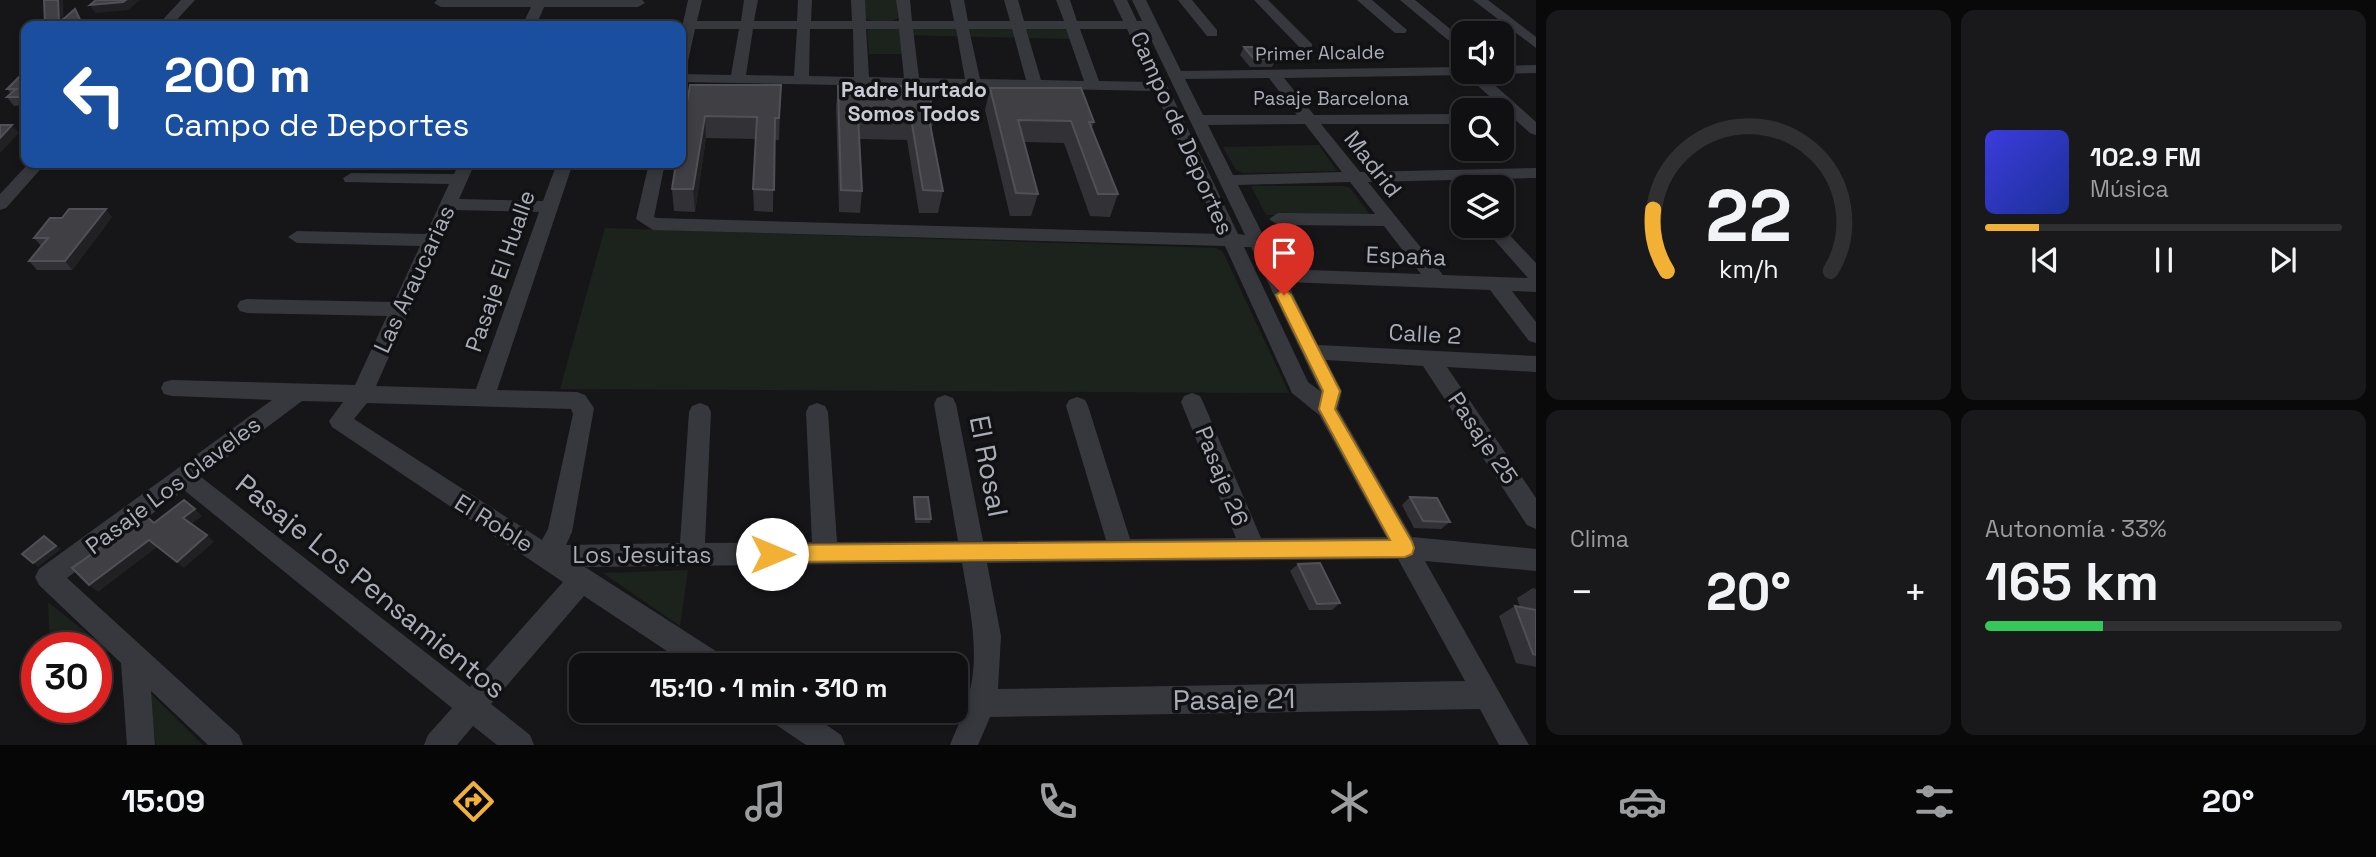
<!DOCTYPE html>
<html lang="es">
<meta charset="utf-8">
<style>
:root{--surface:#101012;--page:#19191b;--text:#f1f3f6;--muted:#9c9d9f;--line:#303032;--accent:#f2b134}
body{margin:0;font-family:"Space Grotesk",sans-serif;background:var(--page);color:var(--text);height:100vh;display:flex;flex-direction:column;font-size:26px;white-space:nowrap}
*{box-sizing:border-box;margin:0}
p{font-size:23px;color:var(--muted)}
.icon{flex:none;width:38px;height:38px;fill:none;stroke:currentColor;stroke-width:2;stroke-linecap:round;stroke-linejoin:round}
.map{position:relative;flex:1;overflow:hidden}
.sheet{display:flex;flex-direction:column;gap:10px;padding:10px;background:#09090a;width:840px}
.sheet>*{flex:none}
.hud{position:absolute;left:21px;top:21px;width:665px;height:147px;border-radius:14px;box-shadow:0 4px 10px #0003,0 0 0 2px var(--line);background:#1a4fa0;color:#fff;overflow:hidden}
.tools{position:absolute;left:1451px;top:21px;display:grid;gap:14px}
.tools a{display:grid;place-items:center;width:63px;height:63px;border-radius:14px;background:var(--surface);box-shadow:0 4px 10px #0003,0 0 0 2px var(--line);font-size:35px}
.speed{position:absolute;left:21px;top:632px;display:flex;gap:14px;font-size:35px;font-weight:700;text-align:center}
.speed>*{display:grid;place-content:center;width:91px;height:91px;border-radius:50%;background:var(--surface);box-shadow:0 4px 10px #0003,0 0 0 2px var(--line);line-height:1}
.speed .limit{border:10px solid #d22;background:#fff;color:#111}
.pin{position:absolute;display:grid;place-items:center;width:60px;height:60px;color:#fff;margin:-72px -30px;border-radius:50% 50% 50% 0;rotate:-45deg;box-shadow:0 0 7px #0007}
.pin .icon{rotate:45deg}
.me{position:absolute;width:77px;margin:-38px;rotate:90deg;stroke-linejoin:round;filter:drop-shadow(0 0 5px #0008)}
.turn{display:flex;align-items:center;gap:24px;height:147px;padding:0 28px;font-size:32px}
.turn .icon{width:91px;height:91px;stroke-width:2.5}
.turn b{display:block;font-size:49px;line-height:60px}
.big{font-size:52px;font-weight:800;line-height:1.1}
.sheet .card{flex:1;display:flex;flex-direction:column;justify-content:center;gap:10px;min-width:0;padding:0 24px;border-radius:14px;background:var(--page)}
.sheet .dial{align-items:center;gap:0}
.dial svg{height:182px;overflow:visible;fill:none;stroke:var(--line);stroke-width:7;stroke-linecap:round;text-anchor:middle}
.dial text{fill:var(--text);stroke:none}
.song{display:flex;align-items:center;gap:21px}
.cover{width:84px;height:84px;border-radius:10px;background:linear-gradient(135deg,hsl(240 70% 55%),hsl(230 70% 35%))}
.played{height:7px;border-radius:4px;background:linear-gradient(90deg,var(--accent) 15%,var(--line) 15%)}
.keys{display:flex;justify-content:space-around;direction:ltr}
.heat{display:flex;justify-content:space-between;align-items:center;font-size:38px;direction:ltr}
.charge{height:10px;border-radius:5px;background:linear-gradient(90deg,#34c759 33%,var(--line) 0)}
.sheet .tiles{flex:1;display:grid;gap:10px;grid-template-columns:repeat(2,1fr)}
.trip{position:absolute;left:569px;top:653px;width:399px;height:70px;border-radius:14px;background:var(--surface);box-shadow:0 4px 10px #0003,0 0 0 2px var(--line);font-weight:800;line-height:70px;text-align:center}
.tabs{display:flex;height:112px;justify-content:space-around;align-items:center;background:#060607;color:var(--muted)}
.tabs .icon{width:49px;height:49px}
.tabs .on{color:var(--accent)}
.tabs b{font-size:32px;color:var(--text)}
main{display:flex;flex:1;min-height:0}
.map>svg:first-child{display:block}
</style>
<main>
<div class="map">
<svg width="1536" height="745" viewBox="0 0 1536 745">
<rect width="100%" height="100%" fill="#161618"/>
<g fill="#1c231d">
<path d="M865 0H896L898 18C889 24 874 23 865 18Z"/>
<polygon points="871,28 1062,29 1068,31 1071,39 901,35 902,54 869,54 867,30"/>
<polygon points="1319,145 1337,171 1243,173 1236,170 1223,147"/>
<polygon points="1251,186 1343,186 1350,188 1371,216 1266,215"/>
<polygon points="605,228 1216,248 1223,252 1289,393 560,389"/>
<polygon points="688,570 680,626 603,573"/>
<polygon points="48,602 109,651 96,656 96,648 50,647"/>
<polygon points="150,693 203,745 156,745"/>
</g>
<g fill="none" stroke-linecap="round" stroke-linejoin="round">
<g fill="#37383d" fill-rule="evenodd">
<polygon points="181,0 195,0 171,26 157,26"/>
<polygon points="437,0 642,0 645,3 638,7 544,7 536,26 522,26 531,7 441,7 434,3"/>
<path d="M688 0H702L697 21H741L744 0H758L754 21H797L798 0H812L811 21H852L851 0H865L866 21H899L896 0H910L912 21H954L950 0H964L968 21H1010L1004 0H1018L1024 21H1064L1056 0H1070L1077 21H1123L1113 0H1127L1137 21H1142L1132 0H1146L1181 71 1463 67V72H1480L1536 122V135L1530 133 1466 75 1284 78 1314 115 1463 114V124H1321L1360 172 1536 168V178L1368 182 1443 275 1528 278 1482 226H1501L1536 263V292L1512 291 1536 322V343L1529 341 1490 290 1287 282 1318 345 1536 356V372L1447 367 1536 498V529L1527 525 1423 366 1326 360 1342 391 1338 409 1412 537 1536 549V571L1425 561 1529 745H1499L1480 709 990 717 978 745H950C955 732 962 718 966 704 982 658 970 610 962 563L585 567 722 655 726 665H688L584 596 491 704 530 735 534 745H497L473 726 457 745H424L428 735 452 708 184 490 67 578 239 735 243 745H208L151 691 155 745H127L121 663 39 585 35 577 39 569 272 400 172 396 164 394 161 388 164 382 172 380 355 385 387 316 247 313 240 311 237 306 240 301 247 299 394 302 420 246 297 243 288 237 297 231 426 234 449 184 345 182 343 178 351 173 454 174 459 163H475L459 199 543 201 557 163H573L497 390 577 392 585 395 594 408 572 532 566 545 680 543 689 412 692 406 700 403 708 406 711 412 705 543 812 542 806 412 809 406 817 403 825 406 828 412 837 542 958 541 934 404 937 398 945 395 953 398 956 404 983 541 1106 540 1066 406 1069 400 1077 397 1085 400 1088 406 1130 539 1236 538 1181 402 1184 396 1192 393 1200 396 1203 402 1261 538 1386 537 1319 415 1292 393 1225 246 653 230 636 219 649 163H665L654 217 657 218 1220 234 1155 91 681 82V74L731 75 739 29H695L688 61 681 65V32ZM753 29H797L794 76 746 75ZM810 29H853L854 77 809 76ZM866 29H899L904 78 869 77ZM913 29H956L965 79 919 78ZM969 29H1012L1026 80 980 79ZM1026 29H1066L1084 81 1041 80ZM1080 29H1127L1151 82 1099 81ZM1140 29H1146L1245 235 1238 234ZM1269 78 1297 115H1203L1185 79ZM1305 124 1342 172 1233 175 1208 125ZM1350 182 1375 214 1278 213 1269 219 1278 225 1384 226 1421 274 1280 269 1238 185ZM454 210 539 212 476 389 376 386ZM1244 247H1251L1320 391 1308 382ZM302 401 343 402 329 421 332 427 563 582 470 687 201 477ZM367 403 571 409 573 414 548 529 542 540 354 419ZM1398 559 1465 681 998 689 1001 636 987 563Z"/>
<polygon points="1178,0 1192,0 1217,30 1217,36 1207,36"/>
<polygon points="1254,0 1268,0 1312,44 1312,50 1302,50"/>
<polygon points="1357,0 1372,0 1407,30 1405,33 1395,33"/>
<polygon points="1400,0 1415,0 1460,37 1458,40 1448,40"/>
<polygon points="1473,0 1488,0 1536,37 1536,48"/>
<polygon points="1536,65 1536,73 1502,74 1496,72 1502,72 1502,66"/>
<polygon points="29,163 46,163 6,208 0,210 0,194"/>
<polygon points="765,710 805,710 841,735 845,745 806,745 769,720"/>
</g>
</g>
<g fill="#323236">
<polygon points="1244,47 1276,59 1272,67 1250,67 1240,55"/>
<polygon points="26,70 26,105 14,106 7,97 11,94 7,89"/>
<polygon points="690,85 781,85 779,140 774,140 773,212 754,211 753,189 756,139 706,138 695,212 674,211 672,189"/>
<polygon points="838,86 934,119 931,132 943,191 938,213 919,213 907,140 860,139 862,191 860,213 839,212 836,107"/>
<polygon points="990,88 1094,122 1092,128 1118,194 1110,217 1090,216 1064,143 1024,142 1038,194 1031,216 1010,216 985,110"/>
<polygon points="112,217 72,270 37,270 29,261 41,246 34,238"/>
<polygon points="914,497 931,519 930,523 915,523 913,500"/>
<polygon points="1410,497 1450,522 1441,529 1414,528 1402,505"/>
<polygon points="1298,564 1340,603 1332,610 1309,610 1290,571"/>
<polygon points="1533,588 1536,589 1536,667 1516,663 1499,616 1515,606 1520,607 1517,598"/>
</g>
<g fill="#212124">
<polygon points="58,0 63,0 64,26 59,23"/>
<polygon points="126,0 140,0 128,10 95,13 90,5"/>
<polygon points="705,116 706,138 695,212 693,189"/>
<polygon points="12,125 19,133 0,153 0,138"/>
<polygon points="106,209 112,217 72,270 65,261"/>
<polygon points="195,509 202,516 190,525 183,518"/>
<polygon points="207,535 214,542 184,568 177,562"/>
<polygon points="149,540 157,547 98,592 89,585"/>
<polygon points="56,546 61,549 38,567 33,563"/>
</g>
<g fill="#3f3f44" stroke="#4f5156" stroke-width="2">
<polygon points="44,0 58,0 59,23 75,9 83,26 34,26 34,25 45,23"/>
<polygon points="96,0 126,0 123,2 90,5"/>
<polygon points="1244,47 1265,47 1276,59 1254,59"/>
<polygon points="26,70 26,97 7,97 16,89 7,89"/>
<polygon points="690,85 781,85 779,118 775,118 774,190 753,189 757,117 705,116 693,189 672,189 676,163 681,163 681,139"/>
<polygon points="838,86 928,86 934,119 929,119 943,191 923,190 911,118 858,117 862,191 841,190"/>
<polygon points="990,88 1081,88 1094,122 1089,122 1118,194 1098,194 1071,121 1018,120 1038,194 1016,193"/>
<polygon points="0,125 12,125 0,138"/>
<polygon points="69,209 106,209 65,261 29,261 48,238 34,238 50,218 62,218"/>
<polygon points="914,497 928,497 931,519 916,519"/>
<polygon points="1410,497 1437,498 1450,522 1423,521"/>
<polygon points="184,500 195,509 183,518 207,535 177,562 149,540 89,585 72,568 146,516 154,523"/>
<polygon points="44,536 56,546 33,563 22,554"/>
<polygon points="1320,563 1340,603 1317,604 1298,564"/>
<polygon points="1515,606 1536,610 1536,655 1533,654"/>
</g>
<polygon fill="#f2b134" stroke="#9d7322" stroke-width="2" points="1284,289 1291,295 1340,391 1335,409 1412,542 1414,548 1412,554 1405,557 772,562 765,560 762,554 765,547 772,545 1390,540 1319,409 1323,391 1276,295"/>
<g text-anchor="middle" dominant-baseline="central" stroke-width="7" stroke-linejoin="round" paint-order="stroke">
<g font-size="19" fill="#a8adb8" stroke="#111113">
<text transform="translate(1320 53) rotate(-1)">Primer Alcalde</text>
<text x="1331" y="98">Pasaje Barcelona</text>
</g>
<g font-size="21" font-weight="bold" fill="#c9ccd4" stroke="#111113">
<text x="914" y="89">Padre Hurtado<tspan x="914" dy="24">Somos Todos</tspan></text>
</g>
<g font-size="23" fill="#a8adb8" stroke="#111113">
<text transform="translate(1182 133) rotate(66)">Campo de Deportes</text>
<text transform="translate(1373 164) rotate(52)">Madrid</text>
<text transform="translate(1406 256) rotate(2)">España</text>
<text transform="translate(500 271) rotate(-71)">Pasaje El Hualle</text>
<text transform="translate(414 279) rotate(-65)">Las Araucarias</text>
<text transform="translate(1425 334) rotate(3)">Calle 2</text>
<text transform="translate(1483 438) rotate(56)">Pasaje 25</text>
<text transform="translate(1222 476) rotate(68)">Pasaje 26</text>
<text transform="translate(173 485) rotate(-37)">Pasaje Los Claveles</text>
<text transform="translate(494 523) rotate(32)">El Roble</text>
<text x="642" y="555">Los Jesuitas</text>
</g>
<g font-size="28" fill="#a8adb8" stroke="#111113">
<text transform="translate(989 466) rotate(79)">El Rosal</text>
<text transform="translate(371 586) rotate(39)">Pasaje Los Pensamientos</text>
<text transform="translate(1234 699) rotate(-1)">Pasaje 21</text>
</g>
</g>
</svg>
<div class="tools">
<a><svg class="icon" aria-label="sound" viewBox="0 0 24 24"><path d="M4 9h4l5-4v14l-5-4H4zM17 9q2 3 0 6"/></svg></a>
<a><svg class="icon" aria-label="search" viewBox="0 0 24 24"><circle cx="10" cy="10" r="6"/><path d="M15 15l6 6"/></svg></a>
<a><svg class="icon" aria-label="layers" viewBox="0 0 24 24"><path d="M12 4l9 5-9 5-9-5zM3 14l9 5 9-5"/></svg></a>
</div>
<div class="speed"><div class="limit">30</div></div>
<div class="pin" style="left:1284px;top:295px;background:#d93025"><svg class="icon" aria-label="arrive" viewBox="0 0 24 24"><path d="M6 21V4h12l-3 4 3 4H6"/></svg></div>
<svg class="me" style="left:772px;top:554px" viewBox="-20 -20 40 40"><circle r="19" fill="#fff"/><path d="M0-13L10 11 0 6-10 11z" fill="#f2b134"/></svg>
<div class="trip">15:10 · 1 min · 310 m</div>
<div class="hud">
<div class="turn"><svg class="icon" aria-label="left" viewBox="0 0 24 24"><path d="M17 20v-9H6M10 6l-5 5 5 5"/></svg><div><b>200 m</b>Campo de Deportes</div></div>
</div>
</div>
<section class="sheet">
<div class="tiles">
<div class="card dial"><svg viewBox="0 0 100 80">
<path d="M14 69A42 42 0 1 1 86 69"/>
<path d="M14 69A42 42 0 0 1 8 42" stroke="#f2b134"/>
<text x="50" y="56" font-size="32" font-weight="700">22</text>
<text x="50" y="72" font-size="11">km/h</text>
</svg></div>
<div class="card">
<div class="song"><i class="cover"></i><div><b>102.9 FM</b><p>Música</p></div></div>
<div class="played"></div>
<div class="keys"><svg class="icon" aria-label="previous" viewBox="0 0 24 24"><path d="M18 5L8 12l10 7zM5 5v14"/></svg><svg class="icon" aria-label="pause" viewBox="0 0 24 24"><path d="M8 5v14M16 5v14"/></svg><svg class="icon" aria-label="next" viewBox="0 0 24 24"><path d="M6 5l10 7-10 7zM19 5v14"/></svg></div>
</div>
<div class="card"><p>Clima</p>
<div class="heat"><a>−</a><b class="big">20°</b><a>+</a></div>
</div>
<div class="card"><p>Autonomía · 33%</p><b class="big">165 km</b><div class="charge"></div></div>
</div>
</section>
</main>
<nav class="tabs">
<b>15:09</b>
<svg class="icon on" aria-label="directions" viewBox="0 0 24 24"><path d="M12 3l9 9-9 9-9-9zM9 14v-3h6M13 9l2 2-2 2"/></svg>
<svg class="icon" aria-label="music" viewBox="0 0 24 24"><path d="M9 18V5l10-2v13"/><circle cx="6" cy="18" r="3"/><circle cx="16" cy="16" r="3"/></svg>
<svg class="icon" aria-label="phone" viewBox="0 0 24 24"><path d="M5 4h4l2 5-3 2q2 4 5 5l2-3 5 2v4C11 20 4 13 5 4z"/></svg>
<svg class="icon" aria-label="climate" viewBox="0 0 24 24"><path d="M12 3v18M4 7l16 10M4 17L20 7"/></svg>
<svg class="icon" aria-label="car" viewBox="0 0 24 24"><path d="M5 17H2v-5l4-1 3-4h7l3 4 3 1v5h-3M9 17h6M6 11h13"/><circle cx="7" cy="17" r="2"/><circle cx="17" cy="17" r="2"/></svg>
<svg class="icon" aria-label="filters" viewBox="0 0 24 24"><path d="M4 7h16M4 17h16"/><circle cx="9" cy="7" r="2"/><circle cx="15" cy="17" r="2"/></svg>
<b>20°</b>
</nav>
